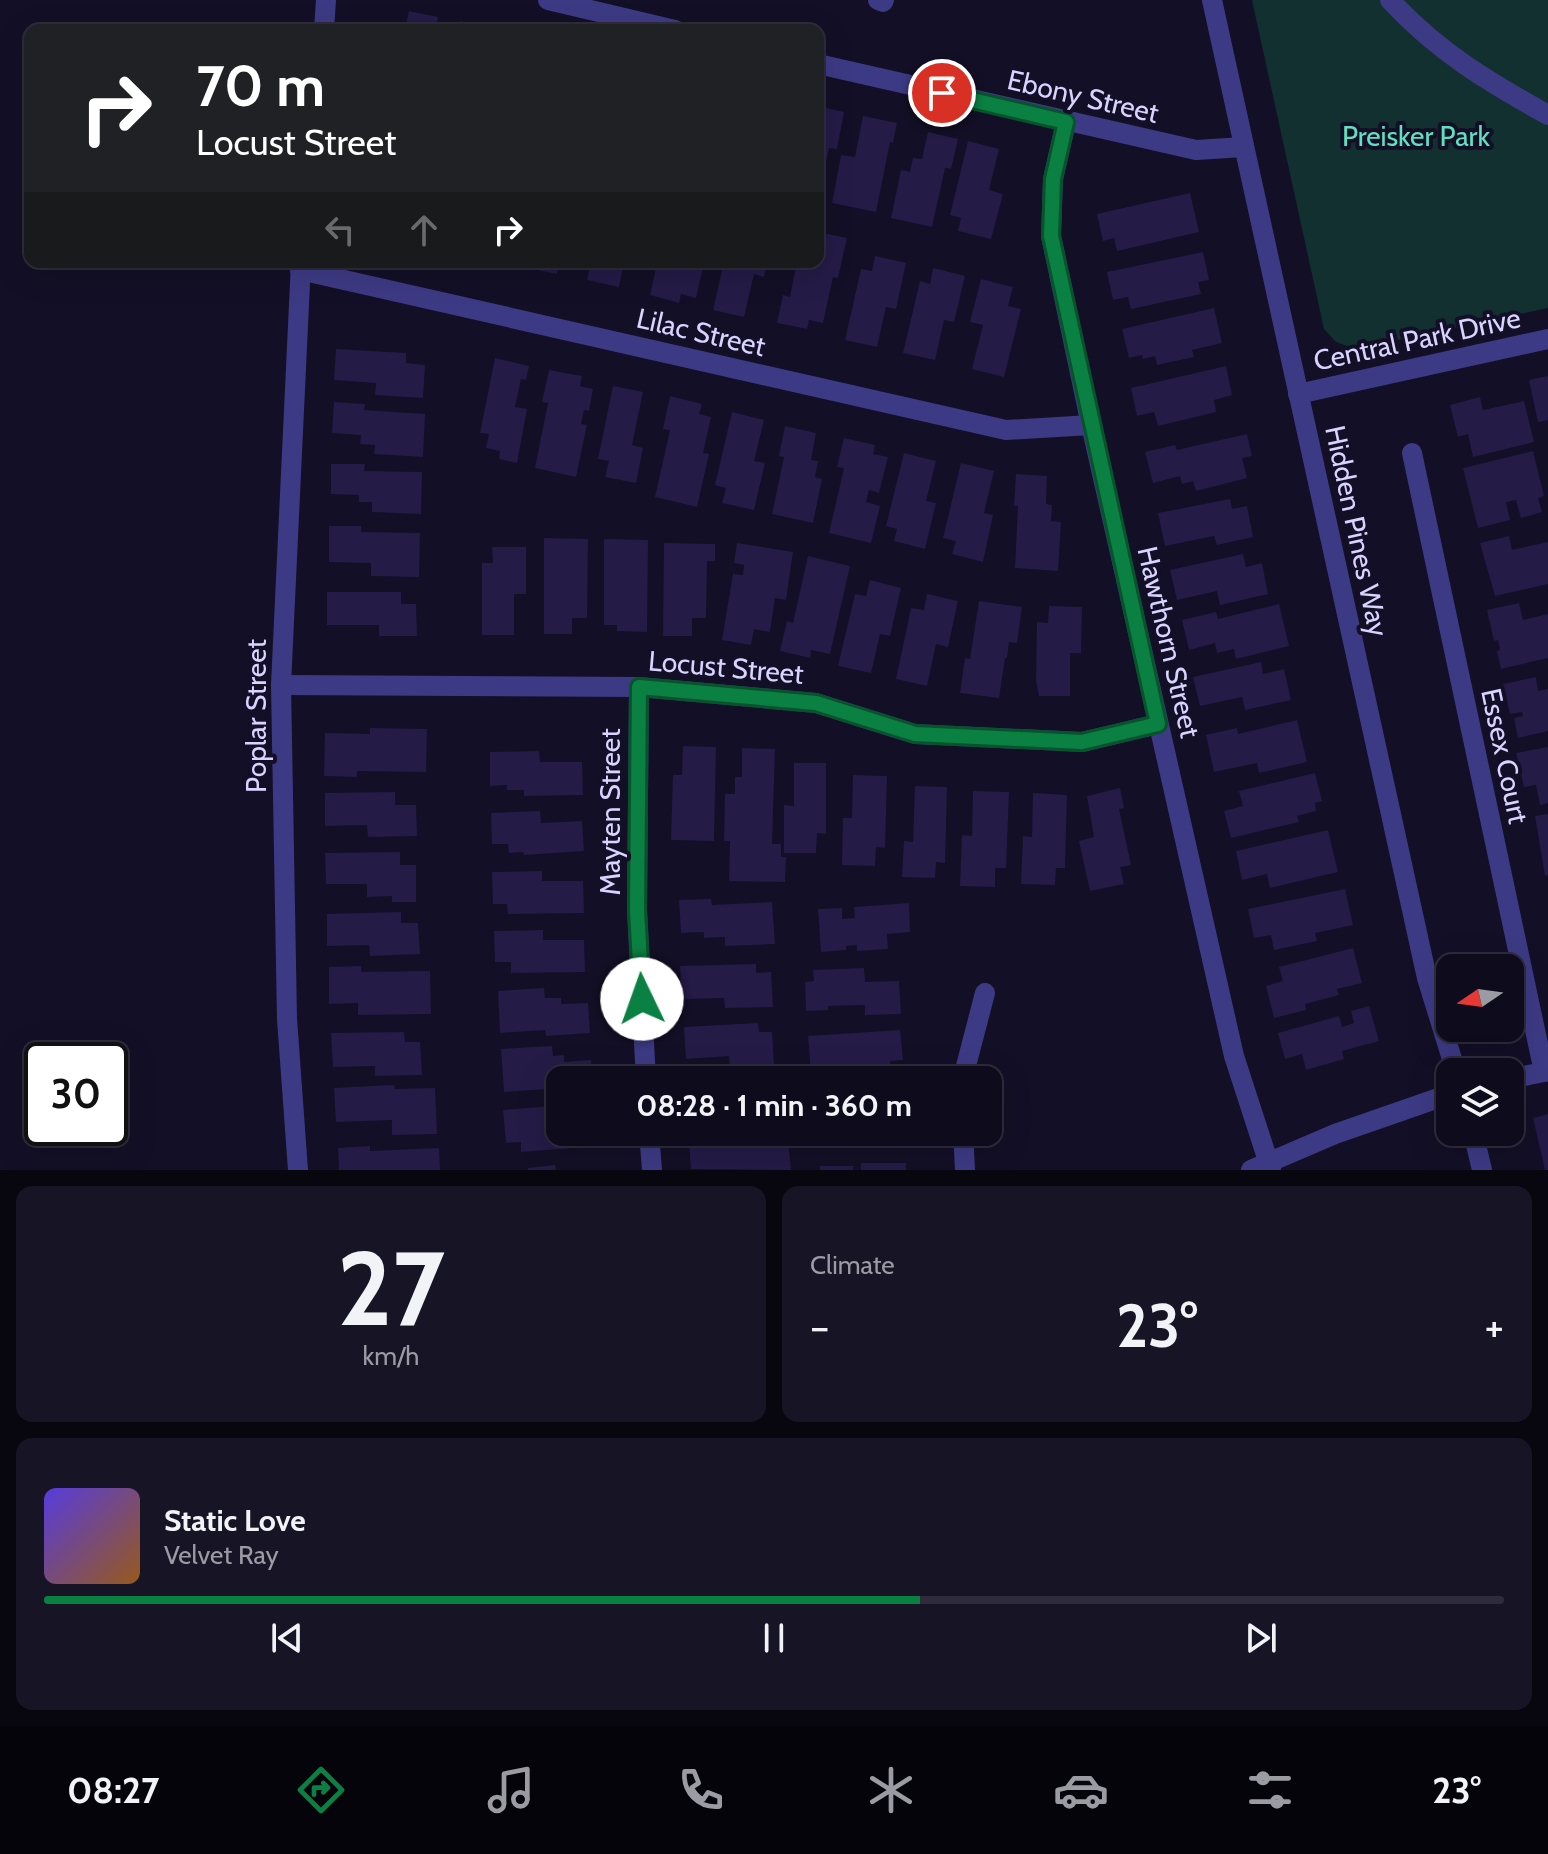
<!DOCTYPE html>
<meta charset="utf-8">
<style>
:root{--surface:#0e0b1c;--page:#171425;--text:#f1f3f6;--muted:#9b9ba3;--line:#2e2b3b;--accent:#0b8043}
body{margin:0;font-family:Cabin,sans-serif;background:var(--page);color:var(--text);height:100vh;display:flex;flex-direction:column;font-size:30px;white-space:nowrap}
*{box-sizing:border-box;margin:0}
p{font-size:26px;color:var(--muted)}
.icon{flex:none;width:44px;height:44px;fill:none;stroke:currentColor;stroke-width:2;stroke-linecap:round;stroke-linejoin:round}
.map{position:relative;height:1170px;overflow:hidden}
.side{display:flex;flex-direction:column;gap:16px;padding:16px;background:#08060f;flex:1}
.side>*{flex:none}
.top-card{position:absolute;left:24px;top:24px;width:800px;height:244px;border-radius:16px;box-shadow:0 8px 32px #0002,0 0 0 2px var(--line);background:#202124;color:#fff;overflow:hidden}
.needle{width:52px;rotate:257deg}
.tools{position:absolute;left:1436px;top:954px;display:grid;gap:16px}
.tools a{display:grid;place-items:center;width:88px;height:88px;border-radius:16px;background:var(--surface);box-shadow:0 8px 32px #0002,0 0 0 2px var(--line);font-size:40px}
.speed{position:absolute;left:24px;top:1042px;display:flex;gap:16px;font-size:40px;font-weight:700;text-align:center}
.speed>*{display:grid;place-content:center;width:104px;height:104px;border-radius:50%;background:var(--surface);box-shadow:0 8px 32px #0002,0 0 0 2px var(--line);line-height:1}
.speed .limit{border:4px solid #111;border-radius:12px;background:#fff;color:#111}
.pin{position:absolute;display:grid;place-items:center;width:68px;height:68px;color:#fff;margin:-34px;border:4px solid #fff;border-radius:50%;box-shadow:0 2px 8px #0007}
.me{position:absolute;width:88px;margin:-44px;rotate:357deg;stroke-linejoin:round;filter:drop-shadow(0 0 6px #0008)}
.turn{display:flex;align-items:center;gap:28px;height:168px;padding:0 40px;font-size:36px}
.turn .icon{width:104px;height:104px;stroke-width:2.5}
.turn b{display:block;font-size:56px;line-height:68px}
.lanes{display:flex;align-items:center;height:76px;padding:0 40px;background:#0003;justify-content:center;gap:40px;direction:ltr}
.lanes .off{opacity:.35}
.big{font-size:60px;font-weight:800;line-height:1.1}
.side .tile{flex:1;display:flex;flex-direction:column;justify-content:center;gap:12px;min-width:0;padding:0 28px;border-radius:16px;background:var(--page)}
.side .dial{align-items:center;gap:0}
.dial b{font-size:104px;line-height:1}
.song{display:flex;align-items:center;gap:24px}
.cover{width:96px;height:96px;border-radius:12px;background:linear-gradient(135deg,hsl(250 70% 55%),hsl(30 70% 35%))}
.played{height:8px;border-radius:4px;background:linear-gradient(90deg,var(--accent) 60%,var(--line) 60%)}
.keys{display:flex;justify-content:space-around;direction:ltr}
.heat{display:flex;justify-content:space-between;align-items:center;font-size:44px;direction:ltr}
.side .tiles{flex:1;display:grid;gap:16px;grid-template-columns:1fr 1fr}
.tile:last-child{grid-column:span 2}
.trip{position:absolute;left:546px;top:1066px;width:456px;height:80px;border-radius:16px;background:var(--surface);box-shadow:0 8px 32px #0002,0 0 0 2px var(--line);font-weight:800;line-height:80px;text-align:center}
.dock{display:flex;height:128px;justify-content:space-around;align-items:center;background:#06040b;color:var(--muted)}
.dock .icon{width:56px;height:56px}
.dock .selected{color:var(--accent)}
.dock b{font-size:36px;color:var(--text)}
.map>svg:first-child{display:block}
</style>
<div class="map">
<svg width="1548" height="1170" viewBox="0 0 1548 1170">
<rect width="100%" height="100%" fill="#130f26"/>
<polygon fill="#12302f" points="1252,0 1548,0 1548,308 1356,349 1336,342 1324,329"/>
<g fill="#241b47">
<polygon points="409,11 438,17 435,30 405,30"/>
<polygon points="460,21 492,29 492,30 458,30"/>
<polygon points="818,106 844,112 837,149 829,148 819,196"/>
<polygon points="863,116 897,123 893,143 890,142 876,212 832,203 841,155 855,157"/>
<polygon points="928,132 958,139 951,169 945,168 932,227 891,218 901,170 910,172 913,158 922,159"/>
<polygon points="968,141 999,149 989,190 1003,194 991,239 958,231 961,218 950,215"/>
<polygon points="1190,193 1199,232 1117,251 1114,238 1103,241 1097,214"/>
<polygon points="818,232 847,238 838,278 833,277 823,323 809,320 807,329 777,323 783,295 790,297 797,262 818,262"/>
<polygon points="1203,252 1209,280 1198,282 1201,294 1131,309 1128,297 1113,300 1107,272"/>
<polygon points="875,256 906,263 896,309 886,307 877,347 845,340 861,269 872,271"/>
<polygon points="525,262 559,262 557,274 524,267"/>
<polygon points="591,262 624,262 619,287 587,280"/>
<polygon points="666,262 704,262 696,298 681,294 679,303 650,295 657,264 665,266"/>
<polygon points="724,262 767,262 764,277 754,274 744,317 713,310"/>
<polygon points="933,268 965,276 954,322 944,320 935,360 903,353 920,281 930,284"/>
<polygon points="981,279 1013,287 1008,306 1021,309 1004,377 972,369 983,325 970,322"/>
<polygon points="1214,308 1222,343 1192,350 1194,357 1157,365 1155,356 1143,359 1142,355 1129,358 1122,329"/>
<polygon points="336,349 406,353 406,363 425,365 423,398 375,395 376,383 334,380"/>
<polygon points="495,358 529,366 526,380 521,379 515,407 527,409 517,463 499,459 500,451 486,448 489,434 480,433"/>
<polygon points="1226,366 1232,395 1214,400 1216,412 1158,426 1154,412 1137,416 1131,388"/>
<polygon points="549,370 582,376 580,386 593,389 589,411 584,410 581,424 587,425 576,477 535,468 548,403 542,402"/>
<polygon points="1548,376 1548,420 1538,422 1529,380"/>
<polygon points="613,386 643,392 632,445 643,448 636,483 605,477 609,461 598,459"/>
<polygon points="670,396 702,404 699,414 711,417 703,453 709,454 697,507 655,497 670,430 663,429"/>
<polygon points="1480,397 1483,410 1524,401 1534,442 1473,457 1468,434 1458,437 1450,405"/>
<polygon points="334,402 365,404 364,410 425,414 423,457 374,454 375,445 360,444 361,435 332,433"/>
<polygon points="732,412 764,420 754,461 765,463 754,510 722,503 726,488 715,485"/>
<polygon points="785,426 816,433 811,460 818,461 815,477 822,479 813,523 772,514 784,457 779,456"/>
<polygon points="1247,434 1252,456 1242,458 1247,478 1196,491 1193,481 1182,484 1180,476 1153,483 1145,452 1175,445 1177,450"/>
<polygon points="844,438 875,445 873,454 888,457 879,493 869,490 866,502 880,506 871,543 829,533 844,468 837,467"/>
<polygon points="1533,451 1544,496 1538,498 1542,512 1521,518 1516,500 1506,502 1510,520 1478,528 1463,468"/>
<polygon points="904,453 936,461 926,501 936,503 925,549 894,541 897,529 886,526"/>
<polygon points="961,463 994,471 984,513 993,515 983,562 952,554 956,541 943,538"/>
<polygon points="331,464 365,464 364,471 422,472 421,514 372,512 372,502 359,502 359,495 331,494"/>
<polygon points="1016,474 1047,476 1046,504 1052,505 1051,521 1061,522 1058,571 1015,568 1018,506 1014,506"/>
<polygon points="1230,499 1232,509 1247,506 1253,537 1217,545 1214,536 1165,546 1158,513"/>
<polygon points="329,526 361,526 361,532 420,533 419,577 371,576 371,563 329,562"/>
<polygon points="1509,536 1512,550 1548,542 1548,584 1495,596 1480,543"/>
<polygon points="544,538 588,539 587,618 572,618 572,634 544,634"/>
<polygon points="604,539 648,540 647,632 617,631 617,625 604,625"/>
<polygon points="664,543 715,544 715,561 707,561 706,618 692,618 692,636 663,636"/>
<polygon points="737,543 793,552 786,600 775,598 770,632 754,629 751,645 722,640 733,574 743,575 744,565 734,563"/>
<polygon points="492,547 526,547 526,594 514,594 514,635 482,635 482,563 493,563"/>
<polygon points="1243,554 1246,567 1262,563 1268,594 1220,605 1217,591 1177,600 1170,570"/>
<polygon points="808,556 850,566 830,654 811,650 810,658 780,651 787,621 793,623"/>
<polygon points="870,580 901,588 890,636 880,634 871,673 838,666 855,594 866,596"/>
<polygon points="327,592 401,592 401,604 416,604 417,636 379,636 379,625 327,625"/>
<polygon points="927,594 958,601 948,647 936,644 927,686 896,679 911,608 924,610"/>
<polygon points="979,601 1022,607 1017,643 1009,642 1007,658 1005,658 999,698 960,693 965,658 970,659"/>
<polygon points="1519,603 1523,620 1548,614 1548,658 1501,669 1497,651 1500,650 1498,640 1494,641 1487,610"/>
<polygon points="1279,604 1289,646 1236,659 1234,649 1217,653 1215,643 1189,650 1182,620 1216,612 1218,619"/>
<polygon points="1049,606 1082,607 1081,653 1070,653 1070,696 1039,696 1036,681 1037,622 1048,623"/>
<polygon points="1261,662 1263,674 1284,669 1291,700 1245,710 1242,697 1200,706 1193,677"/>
<polygon points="1536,677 1538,691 1548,689 1548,731 1518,738 1514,718 1523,716 1522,712 1510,714 1503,684"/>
<polygon points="1297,720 1307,762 1259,773 1257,763 1214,772 1206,735 1237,728 1238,734"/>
<polygon points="370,728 427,729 426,772 357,771 357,777 324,776 325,733 370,734"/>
<polygon points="683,746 716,747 714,841 671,840 673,775 682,775"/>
<polygon points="1548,747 1548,803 1540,805 1536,785 1524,787 1516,753"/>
<polygon points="742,748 775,749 772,844 781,844 781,857 786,857 785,882 729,881 730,841 724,841 725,794 735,794 735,777 742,777"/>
<polygon points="539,751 540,762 582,762 583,795 524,796 524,790 507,790 507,785 490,786 490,752"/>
<polygon points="794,763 826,763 826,834 817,833 816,853 784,853 784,805 794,806"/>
<polygon points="1315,773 1322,801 1315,803 1316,811 1297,816 1299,822 1231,838 1224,811 1243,806 1239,791"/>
<polygon points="853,775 887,776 885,848 876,847 875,866 842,865 843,818 852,818"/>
<polygon points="915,786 947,787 945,863 936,862 935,878 902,877 904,841 913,842"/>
<polygon points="1120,788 1124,808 1119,809 1131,865 1120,867 1124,884 1090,891 1079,841 1094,837 1087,796"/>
<polygon points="973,791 1009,792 1006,868 995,868 995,887 960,886 962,835 972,836"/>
<polygon points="395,792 395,805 416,805 417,836 368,837 367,825 325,826 325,793"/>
<polygon points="1033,793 1067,795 1065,868 1056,868 1055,885 1021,884 1023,836 1032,837"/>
<polygon points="540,811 541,823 582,821 584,851 524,855 523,852 509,853 508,844 492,844 491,813"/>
<polygon points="1548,814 1548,875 1545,876 1535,816"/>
<polygon points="1328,830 1338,872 1270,888 1267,874 1242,880 1236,851"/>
<polygon points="400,852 400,865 416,865 416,902 392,902 392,896 367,897 367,884 326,884 325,853"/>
<polygon points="542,871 542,881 583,881 584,913 508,914 507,904 493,904 492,872"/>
<polygon points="1345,889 1353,925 1315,933 1317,941 1274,950 1271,935 1254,938 1248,909"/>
<polygon points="711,899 712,905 772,902 775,944 725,946 725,937 704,938 704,932 681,933 679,900"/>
<polygon points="909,903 910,932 887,934 888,949 857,951 857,945 846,946 846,950 821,952 818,909 842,908 842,919 855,918 854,907"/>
<polygon points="401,912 401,923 418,923 420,954 370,956 369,945 327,946 327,914"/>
<polygon points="543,930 543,940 584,940 585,972 511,973 511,962 495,962 494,931"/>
<polygon points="1353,948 1362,983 1337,989 1339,995 1305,1004 1306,1010 1274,1018 1266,986 1283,981 1279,967"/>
<polygon points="756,964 756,973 771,972 773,1007 725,1008 724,998 682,999 680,966"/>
<polygon points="361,966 361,972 430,971 431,1014 358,1015 358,1003 329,1004 329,967"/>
<polygon points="864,968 865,982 899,981 901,1014 865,1015 865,1005 828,1006 828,1010 806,1011 805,982 814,981 813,970"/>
<polygon points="544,988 545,998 561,998 561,1004 588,1003 590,1033 546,1036 545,1030 500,1033 498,991"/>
<polygon points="1369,1006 1379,1041 1342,1051 1344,1059 1306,1070 1302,1054 1285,1059 1278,1033 1339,1016 1342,1027 1354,1023 1351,1011"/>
<polygon points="758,1023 759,1032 772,1032 774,1065 730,1068 729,1056 686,1059 684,1027"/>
<polygon points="900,1030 903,1060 890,1061 891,1074 839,1078 839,1072 811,1074 808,1036"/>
<polygon points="404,1032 405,1042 420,1042 422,1075 375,1076 375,1066 333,1067 331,1033"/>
<polygon points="552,1046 553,1056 564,1055 564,1062 591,1060 592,1080 560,1080 560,1088 504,1092 501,1049"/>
<polygon points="394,1085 395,1089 435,1088 437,1134 392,1135 392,1120 336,1122 334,1088"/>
<polygon points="553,1106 554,1116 560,1116 560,1132 597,1132 598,1146 521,1152 521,1142 506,1143 503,1110"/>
<polygon points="1548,1114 1548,1170 1545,1170 1533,1118"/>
<polygon points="820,1132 907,1132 908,1144 879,1146 878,1139 869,1139 869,1144 837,1146 837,1139 820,1140"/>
<polygon points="722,1138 723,1145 788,1140 791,1170 691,1169 689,1141"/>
<polygon points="370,1146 370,1151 439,1148 440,1170 339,1170 338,1148"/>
<rect x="861" y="1163" width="45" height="7"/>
<polygon points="555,1165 556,1170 528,1170 528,1168"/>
<rect x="820" y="1166" width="33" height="4"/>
</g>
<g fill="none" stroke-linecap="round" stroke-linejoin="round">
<g stroke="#3d3a85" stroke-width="20">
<polyline points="548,0 675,30"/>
<polyline points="878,0 883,2 884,0"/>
<polyline points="1212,0 1427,978 1456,1072"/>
<path d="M1390 0C1438 52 1487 81 1548 115"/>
<polyline points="324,30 326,0"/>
<polyline points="818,64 1196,150 1244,147"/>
<polyline points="1066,122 1053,179 1051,236 1091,425 1234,1056 1271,1170"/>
<polyline points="300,270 1006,430 1091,425"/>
<polyline points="1298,394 1548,339"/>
<polyline points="1412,453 1544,1072"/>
<polyline points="281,685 639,687 816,703 915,734 1082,742 1158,724"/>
<polyline points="639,687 637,910 646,1080"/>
<polyline points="1510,1079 1548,1071"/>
<polyline points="965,1080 966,1066 985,993"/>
<polyline points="649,1132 652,1170"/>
<polyline points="963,1132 965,1170"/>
<polyline points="1473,1132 1482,1170"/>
<polyline points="298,1170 287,1019 281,685 301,262"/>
<polyline points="1251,1170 1335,1134 1450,1094"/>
</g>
</g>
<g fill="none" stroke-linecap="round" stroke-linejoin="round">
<defs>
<polyline id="route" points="642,999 637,910 639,687 816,703 915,734 1082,742 1158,724 1051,236 1053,179 1066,122 942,93"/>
</defs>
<use href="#route" stroke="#07532c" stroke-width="20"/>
<use href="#route" stroke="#0b8043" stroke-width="14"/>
</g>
<g text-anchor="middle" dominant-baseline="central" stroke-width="8" stroke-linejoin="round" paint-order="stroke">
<g font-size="28" fill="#d9d4ff" stroke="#130f26">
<text transform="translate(1083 96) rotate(13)">Ebony Street</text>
<text transform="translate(701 332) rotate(13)">Lilac Street</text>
<text transform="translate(1417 339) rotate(-12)">Central Park Drive</text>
<text transform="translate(1357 531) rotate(78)">Hidden Pines Way</text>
<text transform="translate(1169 642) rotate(77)">Hawthorn Street</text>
<text transform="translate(726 667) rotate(5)">Locust Street</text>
<text transform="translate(256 716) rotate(-90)">Poplar Street</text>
<text transform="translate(1505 756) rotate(78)">Essex Court</text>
<text transform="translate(610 812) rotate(-90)">Mayten Street</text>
</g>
<g font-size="28" fill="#5fe0c0" stroke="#130f26">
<text x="1416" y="136">Preisker Park</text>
</g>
</g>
</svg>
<div class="tools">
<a><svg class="needle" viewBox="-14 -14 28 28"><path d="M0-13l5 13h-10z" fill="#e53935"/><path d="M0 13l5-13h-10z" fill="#9b9ba3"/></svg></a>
<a><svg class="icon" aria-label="layers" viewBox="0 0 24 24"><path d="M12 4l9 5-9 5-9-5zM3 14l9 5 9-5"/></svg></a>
</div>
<div class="speed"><div class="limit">30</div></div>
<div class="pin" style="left:942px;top:93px;background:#d93025"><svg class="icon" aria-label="arrive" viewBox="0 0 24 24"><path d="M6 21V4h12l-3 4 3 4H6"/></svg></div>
<svg class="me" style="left:642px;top:999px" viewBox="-20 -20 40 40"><circle r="19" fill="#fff"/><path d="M0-13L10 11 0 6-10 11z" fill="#0b8043"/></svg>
<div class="trip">08:28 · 1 min · 360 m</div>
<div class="top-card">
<div class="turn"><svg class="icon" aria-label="right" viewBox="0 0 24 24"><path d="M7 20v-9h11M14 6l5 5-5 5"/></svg><div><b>70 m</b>Locust Street</div></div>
<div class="lanes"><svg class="icon off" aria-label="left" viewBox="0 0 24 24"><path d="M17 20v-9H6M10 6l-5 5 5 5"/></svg><svg class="icon off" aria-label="ahead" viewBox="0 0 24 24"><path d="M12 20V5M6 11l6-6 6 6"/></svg><svg class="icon" aria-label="right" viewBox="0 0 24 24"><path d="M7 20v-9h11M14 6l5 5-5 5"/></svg></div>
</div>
</div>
<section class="side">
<div class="tiles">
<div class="tile dial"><b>27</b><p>km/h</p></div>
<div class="tile"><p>Climate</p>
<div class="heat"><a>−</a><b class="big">23°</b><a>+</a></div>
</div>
<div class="tile">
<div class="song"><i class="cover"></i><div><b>Static Love</b><p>Velvet Ray</p></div></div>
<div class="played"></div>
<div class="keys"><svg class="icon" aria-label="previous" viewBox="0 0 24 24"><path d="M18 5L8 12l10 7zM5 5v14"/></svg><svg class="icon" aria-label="pause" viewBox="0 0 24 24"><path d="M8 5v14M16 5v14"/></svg><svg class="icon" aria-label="next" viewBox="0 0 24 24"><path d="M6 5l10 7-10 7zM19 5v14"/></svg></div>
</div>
</div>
</section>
<nav class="dock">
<b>08:27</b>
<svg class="icon selected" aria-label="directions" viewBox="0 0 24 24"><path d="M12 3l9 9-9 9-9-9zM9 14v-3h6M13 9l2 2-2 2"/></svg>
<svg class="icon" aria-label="music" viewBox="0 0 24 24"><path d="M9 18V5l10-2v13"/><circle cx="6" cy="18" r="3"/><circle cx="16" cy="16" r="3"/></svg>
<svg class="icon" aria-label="phone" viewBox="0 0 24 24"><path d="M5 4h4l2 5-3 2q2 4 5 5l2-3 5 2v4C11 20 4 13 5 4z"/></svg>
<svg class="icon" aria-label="climate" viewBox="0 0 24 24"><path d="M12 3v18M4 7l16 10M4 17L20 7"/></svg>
<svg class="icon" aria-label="car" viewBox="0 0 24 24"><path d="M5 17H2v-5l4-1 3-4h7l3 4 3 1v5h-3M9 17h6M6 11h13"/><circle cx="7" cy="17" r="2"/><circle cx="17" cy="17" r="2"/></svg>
<svg class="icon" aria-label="filters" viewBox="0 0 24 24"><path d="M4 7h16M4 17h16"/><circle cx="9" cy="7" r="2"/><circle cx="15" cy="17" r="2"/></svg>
<b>23°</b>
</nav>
